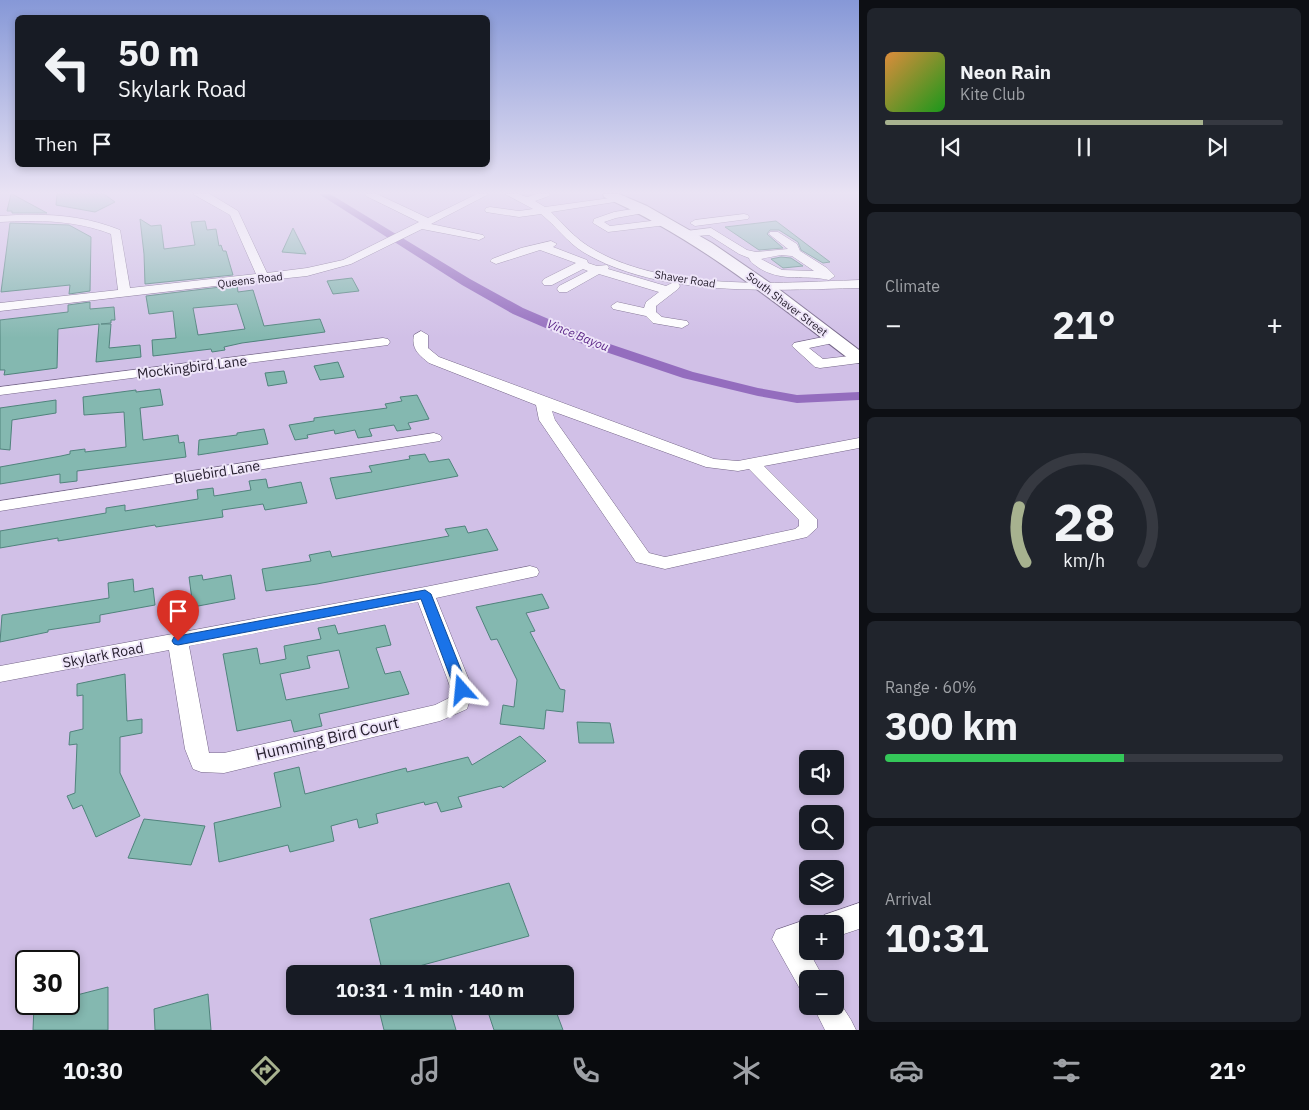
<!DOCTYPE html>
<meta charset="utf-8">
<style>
:root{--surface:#171b24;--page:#20242c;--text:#f1f3f6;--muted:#9ea1a6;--line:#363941;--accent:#a7b28f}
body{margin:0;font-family:"IBM Plex Sans",sans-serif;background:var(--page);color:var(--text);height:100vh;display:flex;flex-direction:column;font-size:19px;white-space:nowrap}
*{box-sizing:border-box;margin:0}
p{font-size:16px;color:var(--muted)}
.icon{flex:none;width:28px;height:28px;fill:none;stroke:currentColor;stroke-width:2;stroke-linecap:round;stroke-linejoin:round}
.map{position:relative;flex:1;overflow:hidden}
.side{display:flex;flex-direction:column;gap:8px;padding:8px;background:#0d0f14;width:450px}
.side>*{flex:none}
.top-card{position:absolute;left:15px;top:15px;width:475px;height:152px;border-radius:8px;box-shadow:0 2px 8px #0003;background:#171b24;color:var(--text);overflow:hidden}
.tools{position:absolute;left:799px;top:750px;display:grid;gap:10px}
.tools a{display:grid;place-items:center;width:45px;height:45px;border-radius:8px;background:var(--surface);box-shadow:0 2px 8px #0003;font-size:25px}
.speed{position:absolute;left:15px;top:950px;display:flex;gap:10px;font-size:25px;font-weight:700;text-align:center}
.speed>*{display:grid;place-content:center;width:65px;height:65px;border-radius:50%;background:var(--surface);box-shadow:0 2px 8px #0003;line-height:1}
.speed .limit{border:2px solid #111;border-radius:8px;background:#fff;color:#111}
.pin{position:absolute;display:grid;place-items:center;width:42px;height:42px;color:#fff;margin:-51px -21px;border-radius:50% 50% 50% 0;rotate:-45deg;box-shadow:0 0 5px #0007}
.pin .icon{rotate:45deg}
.me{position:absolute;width:55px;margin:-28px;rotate:342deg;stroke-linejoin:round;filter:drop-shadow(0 0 4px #0008)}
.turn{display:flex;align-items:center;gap:18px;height:105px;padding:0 20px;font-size:22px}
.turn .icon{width:65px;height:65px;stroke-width:2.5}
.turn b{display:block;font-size:35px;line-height:42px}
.then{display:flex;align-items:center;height:48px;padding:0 20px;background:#0003;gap:10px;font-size:19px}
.big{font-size:38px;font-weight:800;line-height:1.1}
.side .card{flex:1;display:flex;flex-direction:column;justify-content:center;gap:8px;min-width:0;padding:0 18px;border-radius:8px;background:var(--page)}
.side .dial{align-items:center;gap:0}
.dial svg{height:130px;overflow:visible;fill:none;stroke:var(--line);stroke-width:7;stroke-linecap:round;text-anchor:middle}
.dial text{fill:var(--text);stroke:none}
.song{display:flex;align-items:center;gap:15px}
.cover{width:60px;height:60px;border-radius:8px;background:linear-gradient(135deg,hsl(30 70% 55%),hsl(120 70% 35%))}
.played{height:5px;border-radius:2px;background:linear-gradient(90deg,var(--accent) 80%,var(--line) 80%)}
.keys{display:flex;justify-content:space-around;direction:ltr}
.heat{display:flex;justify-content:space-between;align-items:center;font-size:28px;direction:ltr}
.charge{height:8px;border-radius:4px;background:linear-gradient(90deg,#34c759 60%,var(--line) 0)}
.trip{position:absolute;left:286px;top:965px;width:288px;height:50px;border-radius:8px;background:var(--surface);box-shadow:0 2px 8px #0003;font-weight:800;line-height:50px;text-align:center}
.tabs{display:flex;height:80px;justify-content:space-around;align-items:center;background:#090b0e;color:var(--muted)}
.tabs .icon{width:35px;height:35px}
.tabs .current{color:var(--accent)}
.tabs b{font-size:22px;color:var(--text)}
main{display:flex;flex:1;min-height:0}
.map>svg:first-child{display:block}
</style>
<main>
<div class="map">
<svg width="859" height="1030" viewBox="0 0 859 1030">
<rect width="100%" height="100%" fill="#d1c0e7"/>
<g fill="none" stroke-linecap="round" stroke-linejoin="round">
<polygon fill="#946dbe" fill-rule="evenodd" points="319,194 330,194 470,279 523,308 595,339 693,372 758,388 797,395 859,392 859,400 797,403 758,396 683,378 585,345 513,314 462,285"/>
</g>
<g fill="#84b8b0" stroke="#50837c" fill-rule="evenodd">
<polygon points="11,194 12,194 47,213 12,213 12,211 7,211"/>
<polygon points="57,194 104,194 115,202 95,212 56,205"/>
<polygon points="140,219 151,226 161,225 164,249 195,245 191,222 205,221 207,230 216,229 219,246 221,245 223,251 226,251 233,275 145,284 144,254"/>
<polygon points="776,221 830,262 823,263 801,250 798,242 779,230 770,230 767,234 783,248 759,250 725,227"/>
<polygon points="10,223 69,225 91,237 90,291 69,294 70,285 1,292"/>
<polygon points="293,228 306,254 282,252"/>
<polygon points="781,257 791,258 803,266 783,268 771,259"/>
<polygon points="352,278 359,291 333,294 327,281"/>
<path d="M237 285 238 292 253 290 264 326 320 319 325 332 242 343 224 347 225 350 212 352 211 349 153 356 152 340 176 338 173 311 149 314 146 296ZM237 304 245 329 198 335 193 308Z"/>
<polygon points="90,302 90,309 114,307 115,320 111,320 111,323 101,324 111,324 109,348 140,345 141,357 96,362 99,324 58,329 57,368 4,375 5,370 0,370 0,320 68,312 68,305"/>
<polygon points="338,362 344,377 320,380 314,366"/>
<polygon points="284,371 287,383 268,386 265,373"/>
<polygon points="160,389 163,405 140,408 143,440 178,435 179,443 184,442 186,457 77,471 77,481 60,483 60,474 0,484 0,467 61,456 70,454 70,451 85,449 85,452 126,447 124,412 84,415 83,397 136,390 136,392"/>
<polygon points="417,395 429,419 408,423 411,429 397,431 394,425 369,429 372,436 358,438 355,430 335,434 334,430 307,435 308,438 295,440 289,425 314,421 314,418 387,408 385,404 402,401 400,397"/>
<polygon points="56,400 56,413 12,420 10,450 0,449 0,408"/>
<polygon points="264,429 268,444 198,455 199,440 237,435 237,433"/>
<polygon points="425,454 429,462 449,459 458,476 336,499 330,478 372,472 369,466 410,459 409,456"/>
<polygon points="266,479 268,488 301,482 307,503 265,510 263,504 222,510 223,517 156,527 155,525 58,541 58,538 0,548 0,531 106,513 106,508 125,505 125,511 198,499 197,490 213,488 214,496 251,490 249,481"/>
<polygon points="465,526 468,533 487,529 498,550 317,584 266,591 262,569 311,561 309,555 330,551 332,557 449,536 445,529"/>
<polygon points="202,575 203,580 231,575 235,599 193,607 189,577"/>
<polygon points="133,579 134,592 153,588 155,605 100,615 100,622 48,630 48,632 0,642 2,615 109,598 108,583"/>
<polygon points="542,594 549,608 526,613 535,631 530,632 560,689 565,690 563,712 546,710 544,729 500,724 503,705 514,707 517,680 497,639 491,640 476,607"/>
<path d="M335 625 338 634 385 625 391 645 376 648 385 674 400 671 409 694 319 714 322 726 294 732 291 720 237 731 223 654 257 648 260 664 286 659 284 646 321 639 318 628ZM339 650 349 688 286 700 280 674 310 668 307 656Z"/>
<polygon points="125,674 127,721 142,719 142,733 120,737 120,773 140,816 96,837 82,805 73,809 67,796 75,793 77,744 69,745 70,732 83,729 83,695 77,696 77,684"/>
<polygon points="577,722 610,723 614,743 579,743"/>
<polygon points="520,736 546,761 503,788 501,786 458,797 462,807 441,812 437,802 425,805 424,802 376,814 378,823 359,828 357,819 331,826 334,841 290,852 288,845 219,862 214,823 281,807 274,773 299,767 305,794 406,768 407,772 468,757 472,765"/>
<polygon points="144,819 205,826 191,865 128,858"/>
<polygon points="509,883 529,936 390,974 383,974 370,919"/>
<polygon points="108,987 108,1030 33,1030 34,1006 42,1004 69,1004 69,997"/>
<polygon points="208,994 211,1030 155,1030 154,1009"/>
<polygon points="409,1006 449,1006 456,1030 384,1030 380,1014"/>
<polygon points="486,1006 554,1006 563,1030 494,1030"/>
</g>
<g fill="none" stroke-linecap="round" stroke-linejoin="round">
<defs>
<g id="minor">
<path d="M193 194H210L238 211 267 273 307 268 343 260 419 222 366 196 365 194H377L428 218 477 194H489L431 224 483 235 485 237 479 240 422 229 351 264 307 276 269 280 264 283 259 281 0 311V303L118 290 111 234C75 220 38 220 0 222V216C42 213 80 214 120 230L130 288 256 274 230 215Z"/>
<path d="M505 194H518L527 197 537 194H550L549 196 535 201 545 207 625 196 626 198 621 201 551 212C563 224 574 237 588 246 660 292 777 283 859 280V288C773 290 660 298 583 252 567 242 556 226 541 214L519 217 486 212 485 210 486 208 490 207 519 211 533 209Z"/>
<polygon points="645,207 650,210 649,212 616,218 604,222 610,226 667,219 672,222 667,225 608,232 593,223 594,219 614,212"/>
<polygon points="744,214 748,215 749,217 748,219 695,226 690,223 695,220"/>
<path d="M711 228 747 250 756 252 788 249 769 234 770 232H778L797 244 800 251 827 268 835 276 829 280C805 274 784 283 759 268 755 265 750 262 749 258L739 254 709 235 686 237 681 234 686 231ZM781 255 792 256 814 271 782 270 761 259Z"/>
<polygon points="551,241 557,244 553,247 587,260 588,263 597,266 607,265 609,267 608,269 666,286 674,282 678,283 680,286 678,289 656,306 656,312 662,317 687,321 689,324 682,328 653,323 646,316 613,309 611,306 617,302 644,308 646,302 659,292 599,274 567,292 559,292 557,289 559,286 588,271 583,269 552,285 544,285 542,282 544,279 576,263 540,250 496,264 490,261 492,259 521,248"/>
<path d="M421 331 428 335V348L439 357 714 459 738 461 859 438V448L764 466 817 519V528L807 537 665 569 636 562 539 420 536 405 429 363C419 355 411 349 414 335ZM552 411 706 467 738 471 749 469 799 520V526L795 529 665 557 649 553 555 420Z"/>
<polygon points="833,335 838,336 840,339 838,342 809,348 823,359 859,355 859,363 820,368 815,367 792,346 794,343"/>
<polygon points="383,338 388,339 390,342 388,345 0,395 0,387"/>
<polygon points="434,433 440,435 442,438 440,441 0,511 0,501"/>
<path d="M530 566 537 568 539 572 537 576 436 598 473 690 467 709 440 721 224 773 201 772 193 769 185 749 169 650 0 682V666L425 587ZM418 602 447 678 451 690 449 698 435 705 224 753H209L189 646Z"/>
<polygon points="859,903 859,929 835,937 835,924 821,924 824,915"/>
<polygon points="808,919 818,924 808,924 808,945 806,946 824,979 808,979 808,992 800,989 772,939 776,930"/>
<polygon points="835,995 851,1020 856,1030 825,1030 813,1006 835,1006"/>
</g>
<path id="major" d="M603 194H619L647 206 712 243 776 287 859 350V363L853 362C773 301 696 238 604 197Z"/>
</defs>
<use href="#minor" stroke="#756688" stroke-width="1"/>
<use href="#major" stroke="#756688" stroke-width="2"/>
<use href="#minor" fill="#fff" fill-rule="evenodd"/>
<use href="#major" fill="#fff" fill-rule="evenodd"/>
</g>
<linearGradient id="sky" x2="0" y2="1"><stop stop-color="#8698d7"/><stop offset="0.57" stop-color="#eae3f4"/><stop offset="1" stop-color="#eae3f4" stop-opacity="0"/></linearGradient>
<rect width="859" height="338" fill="url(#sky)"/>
<polygon fill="#1a73e8" stroke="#114b97" points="425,590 431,594 469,690 467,694 462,695 457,694 455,690 421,599 178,645 174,644 172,641 174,637 178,636"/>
<g text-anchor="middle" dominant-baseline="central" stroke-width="4" stroke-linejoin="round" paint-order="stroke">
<g font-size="11" fill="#27202f" stroke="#eee5f9">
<text transform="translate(685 279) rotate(9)">Shaver Road</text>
<text transform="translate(250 280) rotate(-7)">Queens Road</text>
<text transform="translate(787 304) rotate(37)">South Shaver Street</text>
</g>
<g font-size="12" font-style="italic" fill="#5a2586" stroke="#eee5f9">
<text transform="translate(578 335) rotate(22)">Vince Bayou</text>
</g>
<g font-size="14" fill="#27202f" stroke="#eee5f9">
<text transform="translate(192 367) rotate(-7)">Mockingbird Lane</text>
<text transform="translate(217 472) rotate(-9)">Bluebird Lane</text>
<text transform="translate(103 655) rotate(-11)">Skylark Road</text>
</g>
<g font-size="16" fill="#27202f" stroke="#eee5f9">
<text transform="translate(327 738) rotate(-13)">Humming Bird Court</text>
</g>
</g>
</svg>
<div class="tools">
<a><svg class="icon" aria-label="sound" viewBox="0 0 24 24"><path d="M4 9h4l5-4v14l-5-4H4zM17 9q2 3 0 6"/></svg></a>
<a><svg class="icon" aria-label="search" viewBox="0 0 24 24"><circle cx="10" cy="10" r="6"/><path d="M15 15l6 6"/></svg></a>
<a><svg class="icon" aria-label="layers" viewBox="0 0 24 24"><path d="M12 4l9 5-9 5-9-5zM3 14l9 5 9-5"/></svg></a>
<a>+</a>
<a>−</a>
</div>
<div class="speed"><div class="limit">30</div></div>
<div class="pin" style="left:178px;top:641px;background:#d93025"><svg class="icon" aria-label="arrive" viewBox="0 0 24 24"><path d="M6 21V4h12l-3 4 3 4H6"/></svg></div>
<svg class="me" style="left:462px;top:690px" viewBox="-20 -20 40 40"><path d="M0-17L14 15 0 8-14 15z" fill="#1a73e8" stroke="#fff" stroke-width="4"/></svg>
<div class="trip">10:31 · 1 min · 140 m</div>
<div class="top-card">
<div class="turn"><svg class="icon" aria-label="left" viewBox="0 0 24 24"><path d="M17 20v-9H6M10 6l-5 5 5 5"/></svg><div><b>50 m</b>Skylark Road</div></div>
<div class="then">Then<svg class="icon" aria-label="arrive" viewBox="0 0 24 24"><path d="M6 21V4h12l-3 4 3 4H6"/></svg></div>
</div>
</div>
<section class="side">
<div class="card">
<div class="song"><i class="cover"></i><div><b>Neon Rain</b><p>Kite Club</p></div></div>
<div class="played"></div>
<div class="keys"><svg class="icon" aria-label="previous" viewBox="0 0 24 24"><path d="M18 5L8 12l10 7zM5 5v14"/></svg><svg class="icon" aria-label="pause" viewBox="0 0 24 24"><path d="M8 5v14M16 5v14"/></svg><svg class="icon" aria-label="next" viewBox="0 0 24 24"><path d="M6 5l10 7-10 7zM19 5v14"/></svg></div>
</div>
<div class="card"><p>Climate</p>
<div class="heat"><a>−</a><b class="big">21°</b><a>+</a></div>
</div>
<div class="card dial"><svg viewBox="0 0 100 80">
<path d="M14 69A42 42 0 1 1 86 69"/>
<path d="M14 69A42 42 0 0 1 10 35" stroke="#a7b28f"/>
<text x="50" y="56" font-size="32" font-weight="700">28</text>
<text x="50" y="72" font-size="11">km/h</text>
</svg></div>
<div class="card"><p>Range · 60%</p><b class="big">300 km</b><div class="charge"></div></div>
<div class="card"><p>Arrival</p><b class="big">10:31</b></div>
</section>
</main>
<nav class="tabs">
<b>10:30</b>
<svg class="icon current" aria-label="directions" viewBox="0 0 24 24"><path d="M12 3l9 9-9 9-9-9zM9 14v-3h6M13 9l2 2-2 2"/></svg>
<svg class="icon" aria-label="music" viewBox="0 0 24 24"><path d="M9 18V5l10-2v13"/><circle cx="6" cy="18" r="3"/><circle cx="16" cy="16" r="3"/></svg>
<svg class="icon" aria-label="phone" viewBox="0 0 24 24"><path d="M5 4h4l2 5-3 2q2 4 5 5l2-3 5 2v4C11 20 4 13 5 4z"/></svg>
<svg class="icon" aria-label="climate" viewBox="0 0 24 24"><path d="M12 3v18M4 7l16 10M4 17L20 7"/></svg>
<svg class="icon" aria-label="car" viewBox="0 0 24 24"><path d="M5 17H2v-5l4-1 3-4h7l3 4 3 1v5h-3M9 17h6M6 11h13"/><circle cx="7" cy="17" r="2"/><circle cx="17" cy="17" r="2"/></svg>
<svg class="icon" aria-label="filters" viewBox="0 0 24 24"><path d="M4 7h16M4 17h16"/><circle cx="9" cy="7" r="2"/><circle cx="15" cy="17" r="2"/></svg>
<b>21°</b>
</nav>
